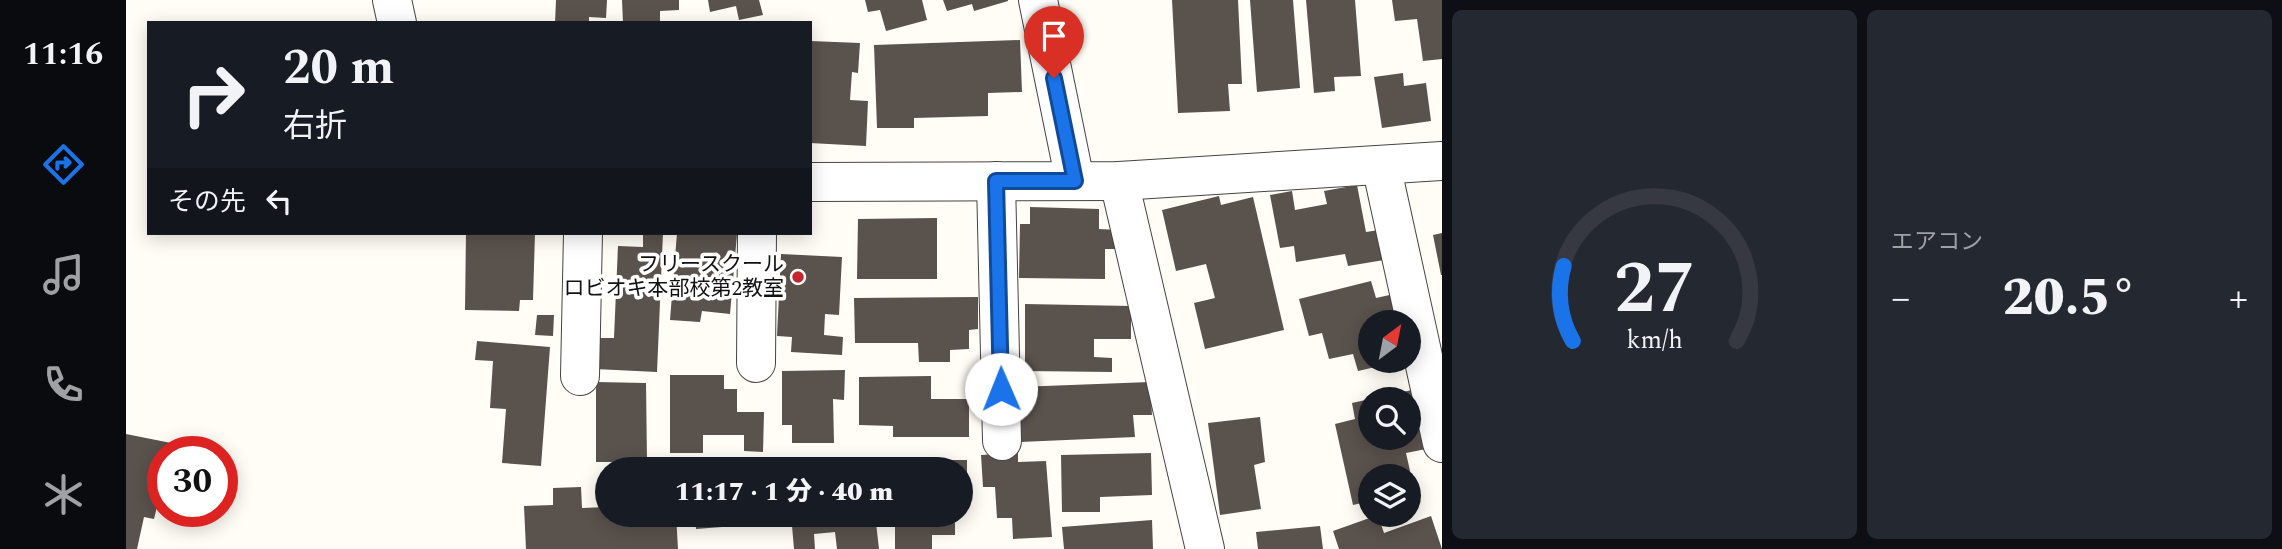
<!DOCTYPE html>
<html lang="ja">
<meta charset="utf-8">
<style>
:root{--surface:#171b24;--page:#242831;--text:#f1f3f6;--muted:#9ea1a6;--line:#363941;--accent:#1a73e8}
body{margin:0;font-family:Spectral,"Noto Sans JP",serif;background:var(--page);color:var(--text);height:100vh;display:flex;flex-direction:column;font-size:26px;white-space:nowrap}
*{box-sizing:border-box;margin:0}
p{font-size:23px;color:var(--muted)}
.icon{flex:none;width:38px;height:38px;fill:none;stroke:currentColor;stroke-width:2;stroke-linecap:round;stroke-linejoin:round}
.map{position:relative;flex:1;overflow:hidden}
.panel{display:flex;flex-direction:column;gap:10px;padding:10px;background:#0d0f14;width:840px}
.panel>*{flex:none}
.top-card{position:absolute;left:21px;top:21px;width:665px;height:214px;border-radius:0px;box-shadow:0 4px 18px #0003;background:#171b24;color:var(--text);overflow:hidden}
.needle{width:46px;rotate:32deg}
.fabs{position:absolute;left:1232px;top:310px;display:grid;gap:14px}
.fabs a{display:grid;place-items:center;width:63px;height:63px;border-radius:50%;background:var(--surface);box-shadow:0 4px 18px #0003;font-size:35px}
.speed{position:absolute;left:21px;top:436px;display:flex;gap:14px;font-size:35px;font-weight:700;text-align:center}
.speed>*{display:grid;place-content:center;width:91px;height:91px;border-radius:50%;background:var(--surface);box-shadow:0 4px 18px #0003;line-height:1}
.speed .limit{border:10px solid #d22;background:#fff;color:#111}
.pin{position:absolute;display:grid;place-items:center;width:60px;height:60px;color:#fff;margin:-72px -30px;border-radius:50% 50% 50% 0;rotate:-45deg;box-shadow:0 0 7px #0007}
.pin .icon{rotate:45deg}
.me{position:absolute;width:77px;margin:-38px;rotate:359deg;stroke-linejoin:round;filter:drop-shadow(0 0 5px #0008)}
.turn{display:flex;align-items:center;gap:24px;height:147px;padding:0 21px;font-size:32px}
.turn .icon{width:91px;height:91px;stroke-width:2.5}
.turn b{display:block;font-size:49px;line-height:60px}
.then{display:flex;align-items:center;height:66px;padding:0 21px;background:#0003;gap:14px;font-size:26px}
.big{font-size:52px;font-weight:800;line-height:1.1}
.panel .widget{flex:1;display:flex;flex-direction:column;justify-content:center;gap:10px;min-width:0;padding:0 24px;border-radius:10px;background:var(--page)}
.panel .dial{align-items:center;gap:0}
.dial svg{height:182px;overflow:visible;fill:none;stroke:var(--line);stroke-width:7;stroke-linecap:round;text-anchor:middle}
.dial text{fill:var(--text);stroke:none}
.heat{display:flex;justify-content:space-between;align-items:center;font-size:38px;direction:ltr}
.panel .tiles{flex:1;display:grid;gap:10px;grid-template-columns:repeat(2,1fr)}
.trip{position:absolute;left:469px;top:457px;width:378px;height:70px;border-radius:35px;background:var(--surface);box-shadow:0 4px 18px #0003;font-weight:800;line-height:70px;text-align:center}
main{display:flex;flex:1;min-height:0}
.dock{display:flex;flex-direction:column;width:126px;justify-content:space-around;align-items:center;background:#090b0e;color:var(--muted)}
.dock .icon{width:49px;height:49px}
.dock .current{color:var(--accent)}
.dock b{font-size:32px;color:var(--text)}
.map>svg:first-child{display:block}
</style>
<main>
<nav class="dock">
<b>11:16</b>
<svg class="icon current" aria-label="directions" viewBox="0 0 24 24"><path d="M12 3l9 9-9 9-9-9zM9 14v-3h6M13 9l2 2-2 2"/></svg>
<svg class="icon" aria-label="music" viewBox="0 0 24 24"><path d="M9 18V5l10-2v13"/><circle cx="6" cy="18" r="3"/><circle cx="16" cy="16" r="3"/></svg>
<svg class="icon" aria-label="phone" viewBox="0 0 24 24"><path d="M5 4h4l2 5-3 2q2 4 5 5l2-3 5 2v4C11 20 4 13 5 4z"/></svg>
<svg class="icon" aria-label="climate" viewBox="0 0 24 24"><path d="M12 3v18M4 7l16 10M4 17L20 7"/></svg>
</nav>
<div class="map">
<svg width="1316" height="549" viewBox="0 0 1316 549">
<rect width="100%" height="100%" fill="#fffdf5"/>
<g fill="#5a524d">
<polygon points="430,0 481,0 480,18 463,17 463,23 429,23"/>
<polygon points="496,0 553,0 553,10 534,11 534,23 497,23"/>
<polygon points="582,0 633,0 637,15 613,20 610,6 584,12"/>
<polygon points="739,0 796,0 801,20 760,31 754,10 742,12"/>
<polygon points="817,0 882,0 882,1 848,11 846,4 821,11"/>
<polygon points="1046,0 1112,0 1116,84 1102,84 1104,111 1052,113"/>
<polygon points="1124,0 1167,0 1174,88 1131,92"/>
<polygon points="1180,0 1229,0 1235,76 1208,77 1209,91 1188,93"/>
<polygon points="1266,0 1316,0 1316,59 1297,61 1291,19 1269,21"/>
<polygon points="894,40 896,92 862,93 862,116 788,118 788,128 751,128 748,45"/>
<polygon points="684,41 734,43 732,73 726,72 724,100 742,101 740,146 684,143"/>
<polygon points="1277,73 1278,86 1300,83 1305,121 1256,128 1248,77"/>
<polygon points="1231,185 1240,232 1253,230 1258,260 1222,266 1219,254 1170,262 1168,246 1154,248 1144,195 1166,191 1169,210 1201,204 1198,191"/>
<polygon points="1093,196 1095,205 1127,197 1158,330 1079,349 1068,303 1089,298 1080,264 1050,271 1036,210"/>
<polygon points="904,207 973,209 973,229 993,230 993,249 979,249 979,279 893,278 894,224 904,224"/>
<polygon points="811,218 811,279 731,279 732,219"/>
<polygon points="340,233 409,233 407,300 394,300 393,311 339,310"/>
<polygon points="517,233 537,233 531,372 469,369 471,338 488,338 492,246 517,247"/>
<polygon points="551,233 611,234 604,314 576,311 574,322 544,320"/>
<polygon points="1316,233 1316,275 1315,275 1307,235"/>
<polygon points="655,254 716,257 713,315 699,314 698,335 717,337 716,355 665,352 666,337 651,336"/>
<polygon points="1245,281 1250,298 1268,294 1275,322 1244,322 1244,360 1271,362 1232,371 1227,354 1203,359 1196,333 1183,336 1173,299"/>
<polygon points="852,297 852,329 843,330 843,349 824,350 824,362 793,362 792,343 729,343 728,298"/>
<polygon points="899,304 1005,306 1005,339 968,339 968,357 986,358 986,372 899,371"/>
<polygon points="411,315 428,315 427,336 409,335"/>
<polygon points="351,341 424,347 415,466 376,463 380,409 364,408 367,361 349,360"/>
<polygon points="719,370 718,400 707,399 708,443 666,443 666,425 656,425 656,371"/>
<polygon points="544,375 598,375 598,389 611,389 611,412 638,412 637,452 618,451 618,435 577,435 577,453 544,453"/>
<polygon points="805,376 805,399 843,399 843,437 767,437 767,426 733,425 733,377"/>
<polygon points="470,382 520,383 521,462 470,462"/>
<polygon points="1024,382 1026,415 1007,415 1009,437 894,442 892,387"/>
<polygon points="1286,390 1300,449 1280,453 1291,502 1283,504 1283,476 1244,476 1244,501 1227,505 1209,424 1229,419 1226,403 1244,399 1244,438 1283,438 1283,399 1249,398"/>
<polygon points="1134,417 1139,462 1128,465 1135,509 1094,515 1082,423"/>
<polygon points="0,434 45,443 43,452 37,452 37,482 28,519 18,517 11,549 0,549"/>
<polygon points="892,453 892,462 920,461 926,537 887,539 886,518 871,518 869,487 857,487 855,455"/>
<polygon points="1025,453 1026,495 974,497 974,512 936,512 935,455"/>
<polygon points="745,460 745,469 668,469 668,467"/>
<polygon points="769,460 841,460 841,504 835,504 835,469 769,469"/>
<polygon points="455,487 456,508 481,507 481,514 550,514 552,549 400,549 398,506 427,505 427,488"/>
<polygon points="569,514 645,514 646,523 570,529"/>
<polygon points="665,514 749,514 753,549 711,549 709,532 688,534 689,549 668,549"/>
<polygon points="769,514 829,514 829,535 806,535 806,549 769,549"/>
<polygon points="1252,515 1258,533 1305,516 1316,549 1213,549 1207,531"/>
<polygon points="1026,520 1027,549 938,549 936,527"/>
<polygon points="1194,526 1197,549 1132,549 1130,532"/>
</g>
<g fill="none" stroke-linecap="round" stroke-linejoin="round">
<defs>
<g id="minor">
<polyline points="266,0 271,23"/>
<polyline points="912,0 949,181"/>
<polyline points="1255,165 1316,443"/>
<polyline points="870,181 876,441"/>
<polyline points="993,181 1079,549"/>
<polyline points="684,182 993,181 1316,161"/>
<polyline points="630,363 631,233"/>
<polyline points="454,376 457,233"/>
</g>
</defs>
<use href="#minor" stroke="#444" stroke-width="40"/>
<use href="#minor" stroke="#fff" stroke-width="38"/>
</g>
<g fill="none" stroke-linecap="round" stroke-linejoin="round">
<defs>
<polyline id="route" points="875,389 870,181 949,181 928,78"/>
</defs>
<use href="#route" stroke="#114b97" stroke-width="18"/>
<use href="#route" stroke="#1a73e8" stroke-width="12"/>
</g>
<circle fill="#c4262e" stroke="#fff" stroke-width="2.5" cx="672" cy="277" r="7"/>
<g text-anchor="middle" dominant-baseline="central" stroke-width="7" stroke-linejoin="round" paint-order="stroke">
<g font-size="21" fill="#111" stroke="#fff" text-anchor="end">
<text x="658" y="265">フリースクール<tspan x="658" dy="24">ロビオキ本部校第2教室</tspan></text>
</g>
</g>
</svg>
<div class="fabs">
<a><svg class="needle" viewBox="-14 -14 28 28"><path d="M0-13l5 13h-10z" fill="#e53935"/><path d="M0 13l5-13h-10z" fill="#9ea1a6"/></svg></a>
<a><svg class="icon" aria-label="search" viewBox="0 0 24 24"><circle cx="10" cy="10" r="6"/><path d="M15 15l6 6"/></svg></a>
<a><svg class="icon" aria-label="layers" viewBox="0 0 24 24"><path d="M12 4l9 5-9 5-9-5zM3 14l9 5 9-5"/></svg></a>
</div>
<div class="speed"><div class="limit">30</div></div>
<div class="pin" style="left:928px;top:78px;background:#d93025"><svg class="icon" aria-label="arrive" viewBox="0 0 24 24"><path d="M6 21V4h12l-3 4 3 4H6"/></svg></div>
<svg class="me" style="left:875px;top:389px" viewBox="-20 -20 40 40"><circle r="19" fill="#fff"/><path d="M0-13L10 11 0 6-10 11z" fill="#1a73e8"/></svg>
<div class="trip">11:17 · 1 分 · 40 m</div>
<div class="top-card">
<div class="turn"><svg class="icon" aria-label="right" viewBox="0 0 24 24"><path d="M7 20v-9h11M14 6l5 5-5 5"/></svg><div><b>20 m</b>右折</div></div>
<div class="then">その先<svg class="icon" aria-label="left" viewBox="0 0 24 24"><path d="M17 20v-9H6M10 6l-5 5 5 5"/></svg></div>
</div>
</div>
<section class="panel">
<div class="tiles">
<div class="widget dial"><svg viewBox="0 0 100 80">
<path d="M14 69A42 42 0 1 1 86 69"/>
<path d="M14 69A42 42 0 0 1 10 36" stroke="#1a73e8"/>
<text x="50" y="56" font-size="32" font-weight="700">27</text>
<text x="50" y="72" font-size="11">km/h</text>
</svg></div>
<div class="widget"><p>エアコン</p>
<div class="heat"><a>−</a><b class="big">20.5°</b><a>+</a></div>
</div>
</div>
</section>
</main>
